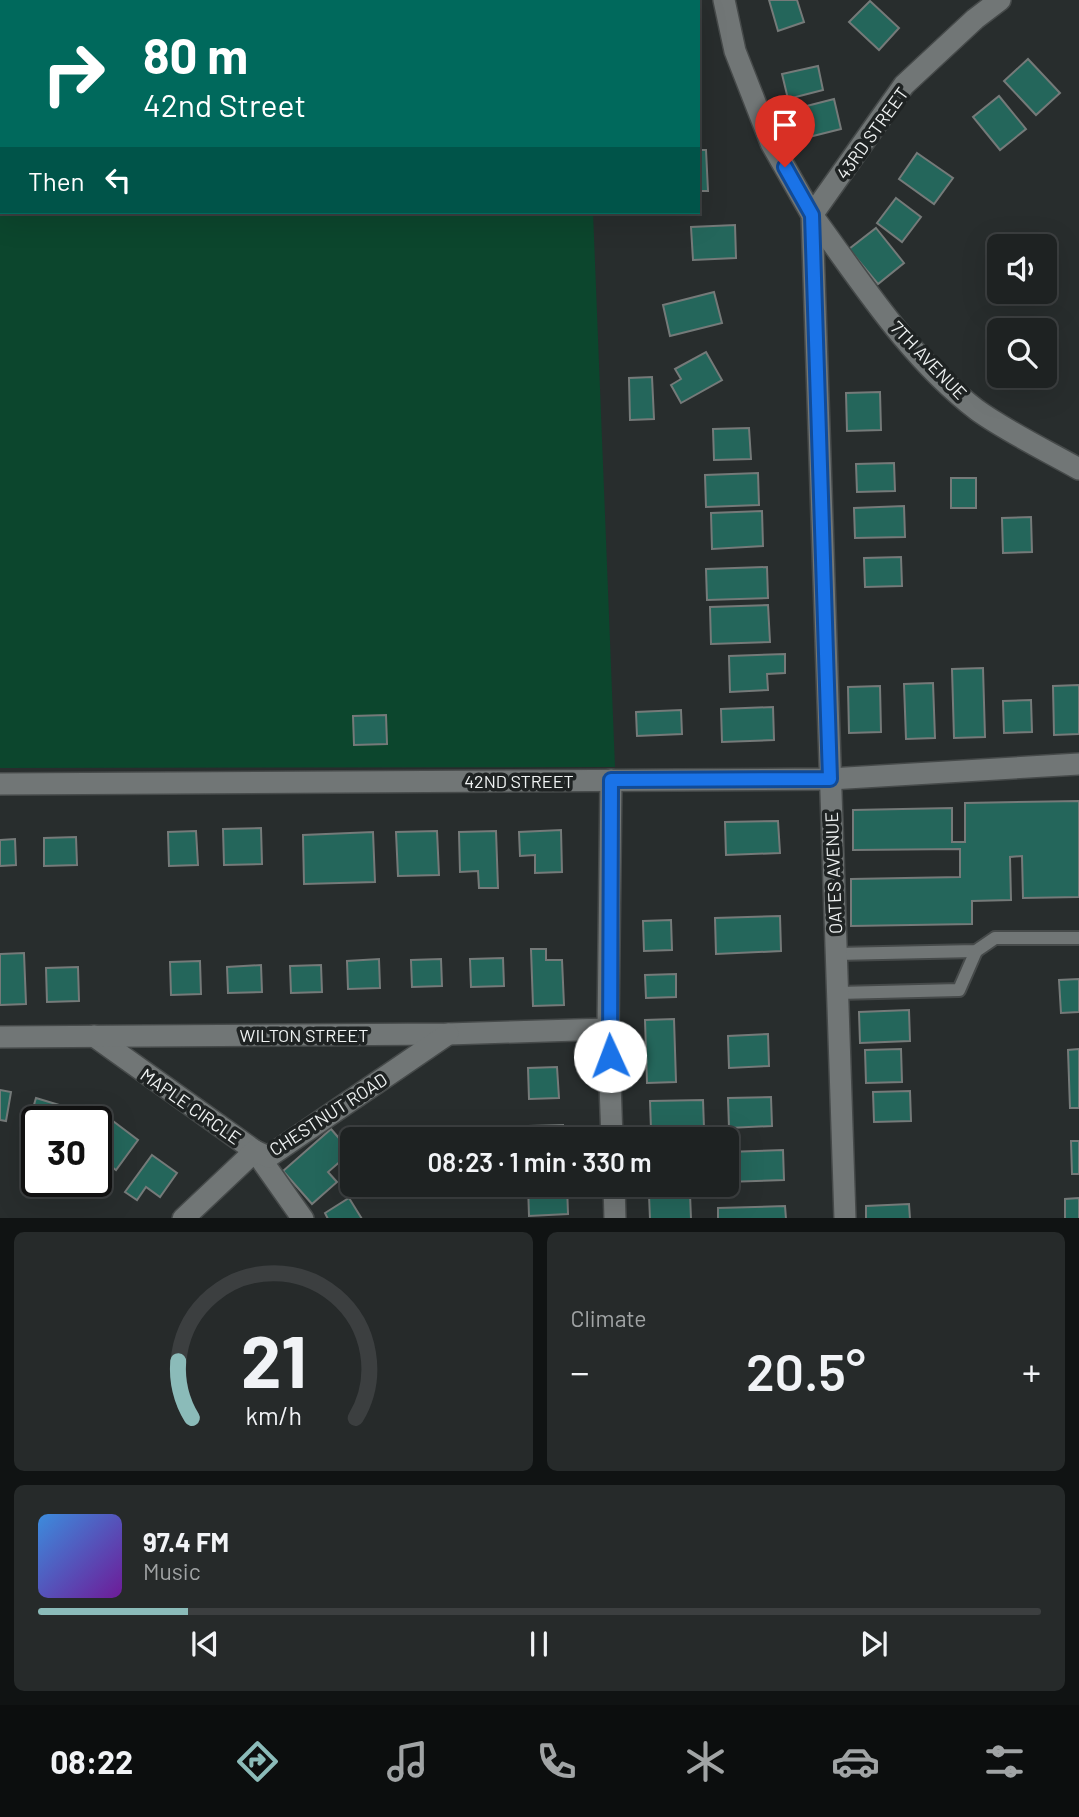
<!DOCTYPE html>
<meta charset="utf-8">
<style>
:root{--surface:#1e2222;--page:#262a2a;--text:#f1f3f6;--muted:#a1a4a5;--line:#3c3f40;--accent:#8bbbb9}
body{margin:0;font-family:Barlow,sans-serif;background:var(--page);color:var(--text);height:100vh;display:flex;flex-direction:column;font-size:26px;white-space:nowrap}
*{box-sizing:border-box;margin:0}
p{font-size:23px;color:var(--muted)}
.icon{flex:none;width:38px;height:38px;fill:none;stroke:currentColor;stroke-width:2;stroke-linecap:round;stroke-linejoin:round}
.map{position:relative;height:1218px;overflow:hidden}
.details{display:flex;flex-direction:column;gap:14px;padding:14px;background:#101313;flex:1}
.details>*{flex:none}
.top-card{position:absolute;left:0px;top:0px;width:700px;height:214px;box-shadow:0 7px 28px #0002,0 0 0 2px var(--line);background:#00695c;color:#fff;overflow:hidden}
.buttons{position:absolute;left:987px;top:234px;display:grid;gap:14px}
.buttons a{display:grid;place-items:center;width:70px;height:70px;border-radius:10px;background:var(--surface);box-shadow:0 7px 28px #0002,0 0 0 2px var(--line);font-size:35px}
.speed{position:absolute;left:21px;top:1106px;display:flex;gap:14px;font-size:35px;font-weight:700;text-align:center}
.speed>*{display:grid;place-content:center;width:91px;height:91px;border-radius:50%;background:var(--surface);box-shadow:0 7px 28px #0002,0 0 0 2px var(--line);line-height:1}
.speed .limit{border:4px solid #111;border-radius:10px;background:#fff;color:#111}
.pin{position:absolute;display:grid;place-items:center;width:60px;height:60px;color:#fff;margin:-72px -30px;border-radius:50% 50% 50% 0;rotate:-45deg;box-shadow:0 0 7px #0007}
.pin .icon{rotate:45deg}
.me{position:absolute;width:77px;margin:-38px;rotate:358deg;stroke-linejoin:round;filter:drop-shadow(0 0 5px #0008)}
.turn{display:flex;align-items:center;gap:24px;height:147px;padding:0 28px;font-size:32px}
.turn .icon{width:91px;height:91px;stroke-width:2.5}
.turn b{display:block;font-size:49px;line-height:60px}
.then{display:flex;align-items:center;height:66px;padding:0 28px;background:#0003;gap:14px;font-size:26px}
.big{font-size:52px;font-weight:600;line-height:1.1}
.details .card{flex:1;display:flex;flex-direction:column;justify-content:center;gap:10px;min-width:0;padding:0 24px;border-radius:10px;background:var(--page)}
.details .dial{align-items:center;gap:0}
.dial svg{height:182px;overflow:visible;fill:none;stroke:var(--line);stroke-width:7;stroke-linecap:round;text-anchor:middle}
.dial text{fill:var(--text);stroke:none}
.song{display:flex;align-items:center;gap:21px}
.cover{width:84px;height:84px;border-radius:10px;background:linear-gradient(135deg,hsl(210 70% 55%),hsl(280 70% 35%))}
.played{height:7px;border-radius:4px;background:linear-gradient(90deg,var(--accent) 15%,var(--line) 15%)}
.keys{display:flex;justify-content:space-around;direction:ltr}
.heat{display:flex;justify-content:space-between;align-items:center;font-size:38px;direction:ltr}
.details .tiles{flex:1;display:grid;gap:14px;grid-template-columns:1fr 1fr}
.card:last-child{grid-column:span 2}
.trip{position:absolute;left:340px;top:1127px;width:399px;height:70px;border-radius:10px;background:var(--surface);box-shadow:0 7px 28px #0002,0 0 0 2px var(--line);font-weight:600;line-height:70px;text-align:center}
.tab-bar{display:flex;height:112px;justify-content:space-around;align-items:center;background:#0c0e0e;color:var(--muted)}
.tab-bar .icon{width:49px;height:49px}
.tab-bar .on{color:var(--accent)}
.tab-bar b{font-size:32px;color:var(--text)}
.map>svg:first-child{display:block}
</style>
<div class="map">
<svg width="1079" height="1219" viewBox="0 0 1079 1219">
<rect width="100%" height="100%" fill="#282d2d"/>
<polygon fill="#0c462d" points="0,0 448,0 2,2 2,212 593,212 615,767 0,768"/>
<g fill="#24665b" stroke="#757a79" stroke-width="2">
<polygon points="769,0 797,0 804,22 778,31"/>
<polygon points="870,1 899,28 879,50 849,22"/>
<polygon points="1028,59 1060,93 1036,115 1004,81"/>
<polygon points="818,66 823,90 788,99 782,74"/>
<polygon points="999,96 1026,129 1000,150 973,117"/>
<polygon points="834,99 841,129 809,137 806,124 791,127 787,111"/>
<polygon points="698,150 706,150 708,191 698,191"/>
<polygon points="917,153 953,178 934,204 899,179"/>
<polygon points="896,198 921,217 902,242 877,223"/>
<polygon points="735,225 736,258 693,260 691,227"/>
<polygon points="876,228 904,263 878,284 849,249"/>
<polygon points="714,292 722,323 670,336 663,305"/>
<polygon points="706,352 722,380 681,403 671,385 681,379 675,369"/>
<polygon points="652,377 654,419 630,420 629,378"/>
<polygon points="880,392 881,430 847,431 846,393"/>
<polygon points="749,428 751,459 714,460 713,429"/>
<polygon points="894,463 895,491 857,492 856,464"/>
<polygon points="758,473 759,505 706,507 705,475"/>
<rect x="951" y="478" width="25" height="30"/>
<polygon points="904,506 905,537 855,538 854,508"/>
<polygon points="762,511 763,546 712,549 711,513"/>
<polygon points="1031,517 1032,552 1003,553 1002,518"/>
<polygon points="901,557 902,586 865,587 864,558"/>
<polygon points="767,567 768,598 707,600 706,569"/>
<polygon points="768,605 770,642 711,644 710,607"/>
<polygon points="785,654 785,673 767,674 768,690 730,692 729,656"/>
<polygon points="983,668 985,737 954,738 952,669"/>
<polygon points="933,683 935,738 906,739 904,684"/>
<polygon points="1079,685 1079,734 1054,735 1053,686"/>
<polygon points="880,686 881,732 849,733 848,687"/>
<polygon points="1031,700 1032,732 1004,733 1003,701"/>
<polygon points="773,707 774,740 722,742 721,709"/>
<polygon points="681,710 682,734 637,736 636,712"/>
<polygon points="386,715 387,744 354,745 353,716"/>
<polygon points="1079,801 1079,897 1023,898 1022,856 1010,857 1011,900 972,901 972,924 851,926 851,879 960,877 960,849 853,850 853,810 952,808 952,842 965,842 965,803"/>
<polygon points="778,821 780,853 726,855 725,822"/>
<polygon points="261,828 262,864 224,865 223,829"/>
<polygon points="561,830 562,872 535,873 535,855 520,856 519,832"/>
<polygon points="196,831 198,865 169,866 168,832"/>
<polygon points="437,831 439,875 398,876 396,832"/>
<polygon points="496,831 498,888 479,888 478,871 460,872 459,832"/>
<polygon points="373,832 375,882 304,884 303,835"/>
<polygon points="76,837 77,865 44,866 44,838"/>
<polygon points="15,839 16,865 0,866 0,840"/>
<polygon points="780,916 781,951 716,954 715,918"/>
<polygon points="671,920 672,950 644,951 643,921"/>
<polygon points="531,949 546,949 546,960 562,960 564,1005 533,1006"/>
<polygon points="24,953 26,1004 0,1005 0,954"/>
<polygon points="503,958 504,986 471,987 470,959"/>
<polygon points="379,959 380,988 348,989 347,961"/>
<polygon points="441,959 442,986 412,987 411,960"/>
<polygon points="200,961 201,994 171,995 170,962"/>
<polygon points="261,965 262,992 228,993 227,967"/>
<polygon points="321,965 322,992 291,993 290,966"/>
<polygon points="78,967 79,1001 47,1002 46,968"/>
<polygon points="676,974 676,997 646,998 645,975"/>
<polygon points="1079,979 1079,1012 1061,1013 1059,980"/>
<polygon points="909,1010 910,1041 860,1043 859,1012"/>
<polygon points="674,1019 676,1082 647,1083 645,1020"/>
<polygon points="768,1034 769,1066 729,1068 728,1036"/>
<polygon points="901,1049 902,1082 866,1083 865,1050"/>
<polygon points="1079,1049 1079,1108 1070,1108 1068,1050"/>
<polygon points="557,1067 559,1098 529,1099 528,1068"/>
<polygon points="0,1090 11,1092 6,1121 0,1120"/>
<polygon points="910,1091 911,1121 874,1122 873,1092"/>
<polygon points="771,1097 772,1126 729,1128 728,1098"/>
<polygon points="36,1098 69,1108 65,1122 37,1122 37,1139 25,1135"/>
<polygon points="703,1100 704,1128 651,1129 650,1101"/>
<polygon points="105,1115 138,1140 116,1170 96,1155 96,1127"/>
<polygon points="563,1125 563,1139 529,1139 529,1126"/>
<polygon points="331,1129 351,1152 328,1172 337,1182 312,1204 283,1171"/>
<polygon points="1071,1141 1079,1141 1079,1174 1072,1174"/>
<polygon points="783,1150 784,1180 726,1182 726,1152"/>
<polygon points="152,1155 177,1173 160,1197 146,1187 137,1200 125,1192"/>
<polygon points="528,1185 567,1185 568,1214 529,1216"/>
<polygon points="690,1194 691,1219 650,1219 649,1195"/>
<polygon points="349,1198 362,1219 328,1219 325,1213"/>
<polygon points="1079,1198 1079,1219 1065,1219 1065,1199"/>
<polygon points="909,1204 910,1219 866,1219 866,1206"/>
<polygon points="785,1206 786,1219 718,1219 718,1208"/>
</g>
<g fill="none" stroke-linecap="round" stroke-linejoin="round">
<defs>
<g id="service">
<polyline points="836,954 976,951 995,938 1079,938"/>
<polyline points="838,993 959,990 976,951"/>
</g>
<g id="minor">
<polyline points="724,0 735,51 771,143 812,215 845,1219"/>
<path d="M1000 0 975 19 904 85 812 215C862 283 909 358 977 410 1006 431 1047 451 1079 469"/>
<polyline points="611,780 608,1029 612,1139"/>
<polyline points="0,784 830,779 1079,764"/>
<polyline points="94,1036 255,1151 303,1219"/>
<polyline points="0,1037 448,1034 608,1029"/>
<polyline points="614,1185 615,1219"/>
<polyline points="183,1219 255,1151 268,1157 448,1034"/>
</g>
</defs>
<use href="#service" stroke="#464a4a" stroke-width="16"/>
<use href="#minor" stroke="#464a4a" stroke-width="24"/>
<use href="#service" stroke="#717676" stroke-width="12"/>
<use href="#minor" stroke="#717676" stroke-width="21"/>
</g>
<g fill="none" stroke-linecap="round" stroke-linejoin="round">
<defs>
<polyline id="route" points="610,1056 611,780 830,779 812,215 785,167"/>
</defs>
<use href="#route" stroke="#114b97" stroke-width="18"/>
<use href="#route" stroke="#1a73e8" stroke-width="12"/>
</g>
<g text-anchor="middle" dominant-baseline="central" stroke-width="7" stroke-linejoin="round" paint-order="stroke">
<g font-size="18" fill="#eff2f2" stroke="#1f2323">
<text transform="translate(872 133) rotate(-54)">43RD STREET</text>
<text transform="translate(929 360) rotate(46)">7TH AVENUE</text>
<text x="519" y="781">42ND STREET</text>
<text transform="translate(833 873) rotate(-92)">OATES AVENUE</text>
<text x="304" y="1035">WILTON STREET</text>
<text transform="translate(191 1106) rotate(35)">MAPLE CIRCLE</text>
<text transform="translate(328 1114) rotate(-33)">CHESTNUT ROAD</text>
</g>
</g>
</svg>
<div class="buttons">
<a><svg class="icon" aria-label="sound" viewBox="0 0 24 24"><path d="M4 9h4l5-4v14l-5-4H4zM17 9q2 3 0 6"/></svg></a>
<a><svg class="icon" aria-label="search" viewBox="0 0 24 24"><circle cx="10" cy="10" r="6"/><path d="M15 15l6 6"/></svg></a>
</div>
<div class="speed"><div class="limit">30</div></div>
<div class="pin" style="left:785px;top:167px;background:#d93025"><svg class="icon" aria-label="arrive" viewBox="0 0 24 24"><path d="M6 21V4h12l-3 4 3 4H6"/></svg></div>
<svg class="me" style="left:610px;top:1056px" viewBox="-20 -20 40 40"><circle r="19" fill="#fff"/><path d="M0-13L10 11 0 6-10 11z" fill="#1a73e8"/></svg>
<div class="trip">08:23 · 1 min · 330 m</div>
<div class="top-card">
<div class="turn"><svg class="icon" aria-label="right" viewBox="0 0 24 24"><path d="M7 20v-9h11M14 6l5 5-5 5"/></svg><div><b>80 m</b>42nd Street</div></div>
<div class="then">Then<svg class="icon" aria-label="left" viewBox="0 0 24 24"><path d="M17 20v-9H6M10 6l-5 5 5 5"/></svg></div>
</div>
</div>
<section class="details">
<div class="tiles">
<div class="card dial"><svg viewBox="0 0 100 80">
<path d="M14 69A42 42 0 1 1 86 69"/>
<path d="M14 69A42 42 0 0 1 8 44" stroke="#8bbbb9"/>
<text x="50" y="56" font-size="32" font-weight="700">21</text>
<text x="50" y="72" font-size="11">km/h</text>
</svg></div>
<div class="card"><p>Climate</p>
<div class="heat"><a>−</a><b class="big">20.5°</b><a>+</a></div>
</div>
<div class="card">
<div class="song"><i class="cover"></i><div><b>97.4 FM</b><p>Music</p></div></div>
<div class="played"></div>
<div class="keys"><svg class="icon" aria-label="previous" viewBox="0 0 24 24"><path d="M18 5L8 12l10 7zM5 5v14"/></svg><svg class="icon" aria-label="pause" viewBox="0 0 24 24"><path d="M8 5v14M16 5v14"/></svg><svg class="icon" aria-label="next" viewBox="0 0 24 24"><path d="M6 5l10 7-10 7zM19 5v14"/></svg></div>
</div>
</div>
</section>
<nav class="tab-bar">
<b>08:22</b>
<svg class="icon on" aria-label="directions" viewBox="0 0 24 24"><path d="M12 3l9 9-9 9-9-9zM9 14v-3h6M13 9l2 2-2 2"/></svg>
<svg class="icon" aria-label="music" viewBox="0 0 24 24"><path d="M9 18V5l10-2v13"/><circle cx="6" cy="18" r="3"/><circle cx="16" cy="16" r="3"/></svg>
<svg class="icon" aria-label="phone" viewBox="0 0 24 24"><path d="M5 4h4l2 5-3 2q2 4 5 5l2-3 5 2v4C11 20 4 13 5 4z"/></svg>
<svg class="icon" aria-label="climate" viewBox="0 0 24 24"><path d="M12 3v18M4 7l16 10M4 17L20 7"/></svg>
<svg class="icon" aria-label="car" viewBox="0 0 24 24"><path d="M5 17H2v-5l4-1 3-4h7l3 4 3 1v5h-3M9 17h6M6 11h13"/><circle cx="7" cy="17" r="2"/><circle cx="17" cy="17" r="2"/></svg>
<svg class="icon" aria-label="filters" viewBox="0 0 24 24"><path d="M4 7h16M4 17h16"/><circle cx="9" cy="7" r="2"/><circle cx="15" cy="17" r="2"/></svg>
</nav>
